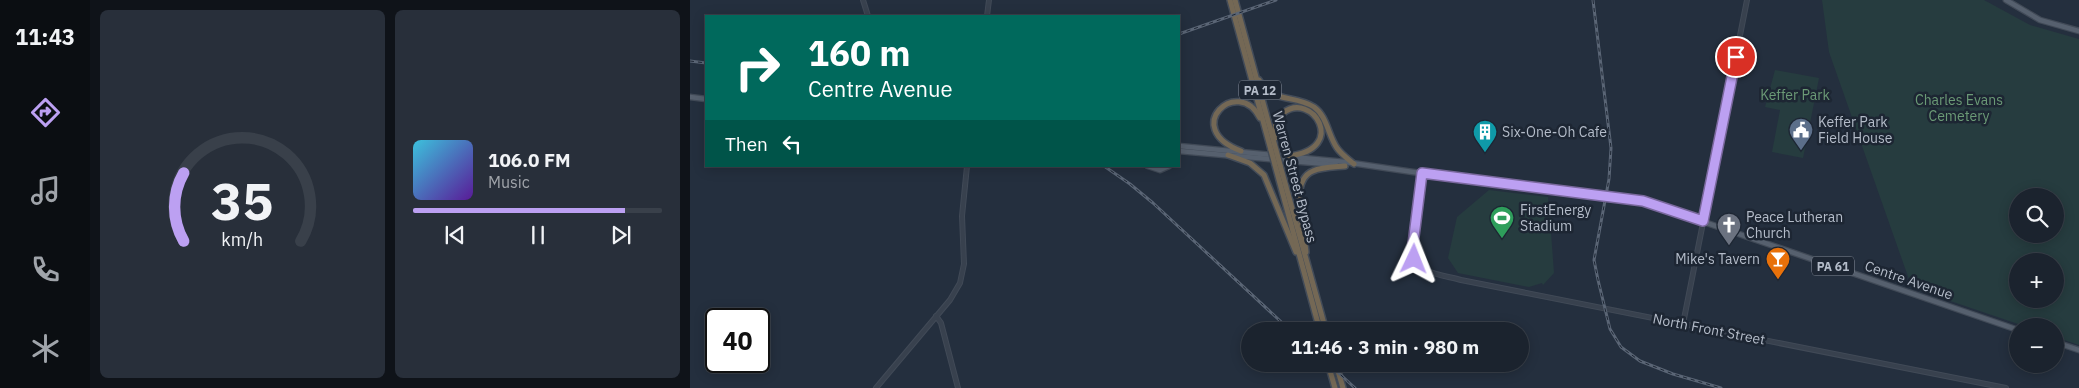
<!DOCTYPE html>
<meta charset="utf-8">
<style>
:root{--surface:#1b232e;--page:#282f3a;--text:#f1f3f6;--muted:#a0a4aa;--line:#39404a;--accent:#bca0f2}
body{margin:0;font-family:"IBM Plex Sans",sans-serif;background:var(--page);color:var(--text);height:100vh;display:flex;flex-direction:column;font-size:19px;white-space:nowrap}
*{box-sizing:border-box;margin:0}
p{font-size:16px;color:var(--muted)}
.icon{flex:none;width:28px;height:28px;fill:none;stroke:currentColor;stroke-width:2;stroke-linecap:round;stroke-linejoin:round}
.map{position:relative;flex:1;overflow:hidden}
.side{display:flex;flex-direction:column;gap:10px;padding:10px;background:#0f1319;width:600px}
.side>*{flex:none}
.hud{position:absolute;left:15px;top:15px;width:475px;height:152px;border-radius:0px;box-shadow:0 2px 12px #0003,0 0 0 1px var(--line);background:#00695c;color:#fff;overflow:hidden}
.fabs{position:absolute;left:1319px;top:188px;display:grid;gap:10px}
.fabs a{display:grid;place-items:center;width:55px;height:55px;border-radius:50%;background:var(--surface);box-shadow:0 2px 12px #0003,0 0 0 1px var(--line);font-size:25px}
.speed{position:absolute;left:15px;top:308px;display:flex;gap:10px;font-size:25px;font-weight:700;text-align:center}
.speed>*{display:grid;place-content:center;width:65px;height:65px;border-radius:50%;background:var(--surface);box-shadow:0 2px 12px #0003,0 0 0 1px var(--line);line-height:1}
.speed .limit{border:2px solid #111;border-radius:8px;background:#fff;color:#111}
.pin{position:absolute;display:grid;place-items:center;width:42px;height:42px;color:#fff;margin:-21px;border:2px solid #fff;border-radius:50%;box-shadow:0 1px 5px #0007}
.me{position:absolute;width:55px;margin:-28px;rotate:2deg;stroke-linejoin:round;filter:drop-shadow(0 0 4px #0008)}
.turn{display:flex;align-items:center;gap:18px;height:105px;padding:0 20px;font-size:22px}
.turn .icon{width:65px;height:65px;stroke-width:2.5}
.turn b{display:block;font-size:35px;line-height:42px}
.then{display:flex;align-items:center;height:48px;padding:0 20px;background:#0003;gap:10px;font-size:19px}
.side .card{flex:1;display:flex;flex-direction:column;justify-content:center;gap:8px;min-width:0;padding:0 18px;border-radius:8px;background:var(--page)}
.side .dial{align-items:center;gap:0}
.dial svg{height:130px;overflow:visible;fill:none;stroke:var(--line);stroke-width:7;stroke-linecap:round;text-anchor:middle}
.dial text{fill:var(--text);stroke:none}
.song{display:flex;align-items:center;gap:15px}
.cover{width:60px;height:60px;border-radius:8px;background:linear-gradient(135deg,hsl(190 70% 55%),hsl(270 70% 35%))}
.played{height:5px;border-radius:2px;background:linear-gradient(90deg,var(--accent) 85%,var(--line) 85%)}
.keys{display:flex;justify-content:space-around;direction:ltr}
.side .tiles{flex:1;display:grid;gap:10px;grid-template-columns:repeat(2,1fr)}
.trip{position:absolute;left:551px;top:322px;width:288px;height:50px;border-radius:25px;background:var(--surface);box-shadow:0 2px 12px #0003,0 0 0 1px var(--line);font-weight:800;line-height:50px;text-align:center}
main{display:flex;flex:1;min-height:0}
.dock{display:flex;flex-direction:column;width:90px;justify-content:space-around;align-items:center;background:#0b0e12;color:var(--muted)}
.dock .icon{width:35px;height:35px}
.dock .current{color:var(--accent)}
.dock b{font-size:22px;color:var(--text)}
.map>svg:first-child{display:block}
</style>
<main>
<nav class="dock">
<b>11:43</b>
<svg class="icon current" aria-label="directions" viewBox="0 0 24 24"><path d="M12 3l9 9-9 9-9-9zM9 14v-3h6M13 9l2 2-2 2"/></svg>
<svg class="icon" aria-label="music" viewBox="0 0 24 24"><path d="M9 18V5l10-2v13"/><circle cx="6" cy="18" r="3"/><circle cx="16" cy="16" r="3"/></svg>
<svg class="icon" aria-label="phone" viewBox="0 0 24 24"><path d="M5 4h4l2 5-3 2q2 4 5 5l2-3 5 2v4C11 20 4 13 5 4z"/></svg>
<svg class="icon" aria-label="climate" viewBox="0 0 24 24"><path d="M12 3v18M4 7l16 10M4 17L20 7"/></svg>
</nav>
<section class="side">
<div class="tiles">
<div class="card dial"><svg viewBox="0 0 100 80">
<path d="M14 69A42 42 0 1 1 86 69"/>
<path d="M14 69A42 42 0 0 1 14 27" stroke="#bca0f2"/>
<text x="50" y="56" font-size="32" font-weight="700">35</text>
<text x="50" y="72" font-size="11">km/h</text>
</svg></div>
<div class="card">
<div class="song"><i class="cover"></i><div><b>106.0 FM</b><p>Music</p></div></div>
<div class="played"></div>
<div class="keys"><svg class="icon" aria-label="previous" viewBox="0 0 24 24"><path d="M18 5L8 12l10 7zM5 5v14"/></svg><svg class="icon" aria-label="pause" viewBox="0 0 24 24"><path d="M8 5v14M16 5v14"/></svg><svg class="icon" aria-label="next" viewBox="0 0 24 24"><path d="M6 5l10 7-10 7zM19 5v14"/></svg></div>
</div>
</div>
</section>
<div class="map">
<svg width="1389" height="388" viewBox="0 0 1389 388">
<rect width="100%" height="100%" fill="#242f3e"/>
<g fill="#263c3f" fill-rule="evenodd">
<path d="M1132 0H1294L1340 25 1389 39V345L1365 337V326H1334L1222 288 1139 52ZM1365 196V234H1328V196ZM1365 261V299H1328V261Z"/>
<polygon points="1085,70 1129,78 1113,158 1082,152 1090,110 1075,107"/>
<polygon points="799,190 858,197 859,206 862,206 864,231 861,232 864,273 853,285 852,283 839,287 768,273 758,258 767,217"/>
</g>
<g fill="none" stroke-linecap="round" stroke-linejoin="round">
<defs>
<g id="minor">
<polyline points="173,0 178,16"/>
<polyline points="297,16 299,0"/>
<path d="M732 173 723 252C724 274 754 275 771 280L1316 388"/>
<polyline points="246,316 251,323 268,388"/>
<polyline points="993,324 1057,0"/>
<polyline points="186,388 260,300 270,283 274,264 272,216 277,166"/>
</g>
<g id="major">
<polyline points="1316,0 1350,20 1389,31"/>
<polyline points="0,97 16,99"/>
<polyline points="489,146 655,162 723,172 953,201 1328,330"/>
<polyline points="489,151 646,165"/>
<polyline points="458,166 470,170 479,166"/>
<polyline points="1365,342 1389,350"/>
</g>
<g id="highway">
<polyline points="540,0 581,150"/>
<polyline points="545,0 586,150"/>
<path d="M569 80C583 104 604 94 624 107 637 116 638 135 647 148 651 154 658 159 664 164"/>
<path d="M585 138C584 128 585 119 593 113 622 90 659 149 599 156"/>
<path d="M551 151C490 128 548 75 570 118"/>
<polyline points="538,155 560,163 574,175 606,252"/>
<polyline points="585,165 630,331"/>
<polyline points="590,165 636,331"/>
<path d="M616 252C614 230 598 181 623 171 632 167 645 167 655 166"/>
<polyline points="638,364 645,388"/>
<polyline points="646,364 653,388"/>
</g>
</defs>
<use href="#minor" stroke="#414a57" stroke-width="6"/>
<use href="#major" stroke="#414a57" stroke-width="7"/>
<use href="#highway" stroke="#434c59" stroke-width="8"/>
<use href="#minor" stroke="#38414e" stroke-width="4"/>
<use href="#major" stroke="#56606e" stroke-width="4.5"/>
<use href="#highway" stroke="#746855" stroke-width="5"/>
<defs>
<g id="rail">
<polyline points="903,0 921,148 919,179 904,260 908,280 920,329 931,347 950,361 983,374 1031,388"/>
<polyline points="489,34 586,0"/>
<polyline points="0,61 16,63"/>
<polyline points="414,166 440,184 463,203 601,331"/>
<polyline points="639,364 665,388"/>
</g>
</defs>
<use href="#rail" stroke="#5a6575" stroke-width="3"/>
<use href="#rail" stroke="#1d2633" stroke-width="1" stroke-dasharray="4" stroke-linecap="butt"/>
<defs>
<g id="highway-bridge">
<polyline points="581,150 585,165"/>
<polyline points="586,150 590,165"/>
</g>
</defs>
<use href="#highway-bridge" stroke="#434c59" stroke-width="8" stroke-linecap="butt"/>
<use href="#highway-bridge" stroke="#746855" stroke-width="5"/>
</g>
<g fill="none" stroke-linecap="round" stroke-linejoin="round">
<defs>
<polyline id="route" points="724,259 722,252 732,173 953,201 1013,221 1046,57"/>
</defs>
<use href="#route" stroke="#7a689d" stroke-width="12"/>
<use href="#route" stroke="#bca0f2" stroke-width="9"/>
</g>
<defs>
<symbol id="civic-pin" viewBox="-11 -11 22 30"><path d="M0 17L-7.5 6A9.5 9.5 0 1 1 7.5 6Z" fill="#5c6f8a" stroke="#1d2633"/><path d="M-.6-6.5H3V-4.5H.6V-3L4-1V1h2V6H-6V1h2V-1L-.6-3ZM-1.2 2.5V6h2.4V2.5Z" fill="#fff"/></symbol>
<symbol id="building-pin" viewBox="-11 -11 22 30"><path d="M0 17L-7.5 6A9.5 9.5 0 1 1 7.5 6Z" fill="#0f9aa8" stroke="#1d2633"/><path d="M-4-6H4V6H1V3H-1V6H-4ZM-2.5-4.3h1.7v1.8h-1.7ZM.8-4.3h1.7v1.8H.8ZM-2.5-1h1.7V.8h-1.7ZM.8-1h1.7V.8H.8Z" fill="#fff"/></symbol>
<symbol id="stadium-pin" viewBox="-11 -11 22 30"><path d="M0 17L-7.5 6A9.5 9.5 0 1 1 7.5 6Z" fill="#2e9e5b" stroke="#1d2633"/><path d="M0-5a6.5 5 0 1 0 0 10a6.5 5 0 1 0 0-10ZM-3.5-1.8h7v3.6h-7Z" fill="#fff"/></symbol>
<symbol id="church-pin" viewBox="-11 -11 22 30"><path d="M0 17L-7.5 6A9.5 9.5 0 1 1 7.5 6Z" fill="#6b7280" stroke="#1d2633"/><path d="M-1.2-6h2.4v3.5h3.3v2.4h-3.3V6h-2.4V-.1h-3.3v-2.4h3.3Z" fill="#fff"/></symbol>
<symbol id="bar-pin" viewBox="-11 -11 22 30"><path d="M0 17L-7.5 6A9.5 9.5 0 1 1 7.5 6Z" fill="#e8710a" stroke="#1d2633"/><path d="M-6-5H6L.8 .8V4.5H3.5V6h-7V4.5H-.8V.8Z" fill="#fff"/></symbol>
</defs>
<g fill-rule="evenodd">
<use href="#civic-pin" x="1097" y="116" width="28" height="38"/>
<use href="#building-pin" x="781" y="118" width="28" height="38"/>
<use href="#stadium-pin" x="798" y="204" width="28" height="38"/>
<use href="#church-pin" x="1025" y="211" width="28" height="38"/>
<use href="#bar-pin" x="1074" y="245" width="28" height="38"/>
</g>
<g text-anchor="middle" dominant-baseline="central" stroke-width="5" stroke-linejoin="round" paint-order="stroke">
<g fill="#1d2633" stroke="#878f9c" stroke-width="1">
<rect x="549" y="80.5" width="42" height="19" rx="4"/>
<rect x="1122" y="256.5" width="42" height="19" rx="4"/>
</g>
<g font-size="12" font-weight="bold" fill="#b4bcc9">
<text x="570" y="90">PA 12</text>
<text x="1143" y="266">PA 61</text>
</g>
<g font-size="14" fill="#6b9a76" stroke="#1d2633">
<text x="1105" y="95">Keffer Park</text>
<text x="1269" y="100">Charles Evans<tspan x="1269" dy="16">Cemetery</tspan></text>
</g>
<g font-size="14" fill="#b4bcc9" stroke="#1d2633" text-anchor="start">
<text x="1128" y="122">Keffer Park<tspan x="1128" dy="16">Field House</tspan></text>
<text x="812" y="132">Six-One-Oh Cafe</text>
<text x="830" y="210">FirstEnergy<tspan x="830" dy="16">Stadium</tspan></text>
<text x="1056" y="217">Peace Lutheran<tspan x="1056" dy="16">Church</tspan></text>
<text x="1070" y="259" text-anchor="end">Mike's Tavern</text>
</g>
<g font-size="14" fill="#b4bcc9" stroke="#1d2633">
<text transform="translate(605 177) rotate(75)">Warren Street Bypass</text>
<text transform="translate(1219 280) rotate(19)">Centre Avenue</text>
<text transform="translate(1019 329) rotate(11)">North Front Street</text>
</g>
</g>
</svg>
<div class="fabs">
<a><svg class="icon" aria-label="search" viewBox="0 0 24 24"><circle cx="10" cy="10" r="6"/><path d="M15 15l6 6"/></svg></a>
<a>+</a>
<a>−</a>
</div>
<div class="speed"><div class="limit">40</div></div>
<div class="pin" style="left:1046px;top:57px;background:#d93025"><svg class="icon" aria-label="arrive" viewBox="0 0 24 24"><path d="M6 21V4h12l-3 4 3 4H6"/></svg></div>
<svg class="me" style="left:724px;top:259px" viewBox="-20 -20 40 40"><path d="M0-17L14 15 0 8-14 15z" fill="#bca0f2" stroke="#fff" stroke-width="4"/></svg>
<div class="trip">11:46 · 3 min · 980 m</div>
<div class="hud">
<div class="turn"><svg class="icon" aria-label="right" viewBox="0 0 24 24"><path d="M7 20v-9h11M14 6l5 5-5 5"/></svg><div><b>160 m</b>Centre Avenue</div></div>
<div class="then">Then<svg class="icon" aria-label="left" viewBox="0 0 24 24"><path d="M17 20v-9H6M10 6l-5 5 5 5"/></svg></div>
</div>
</div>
</main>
